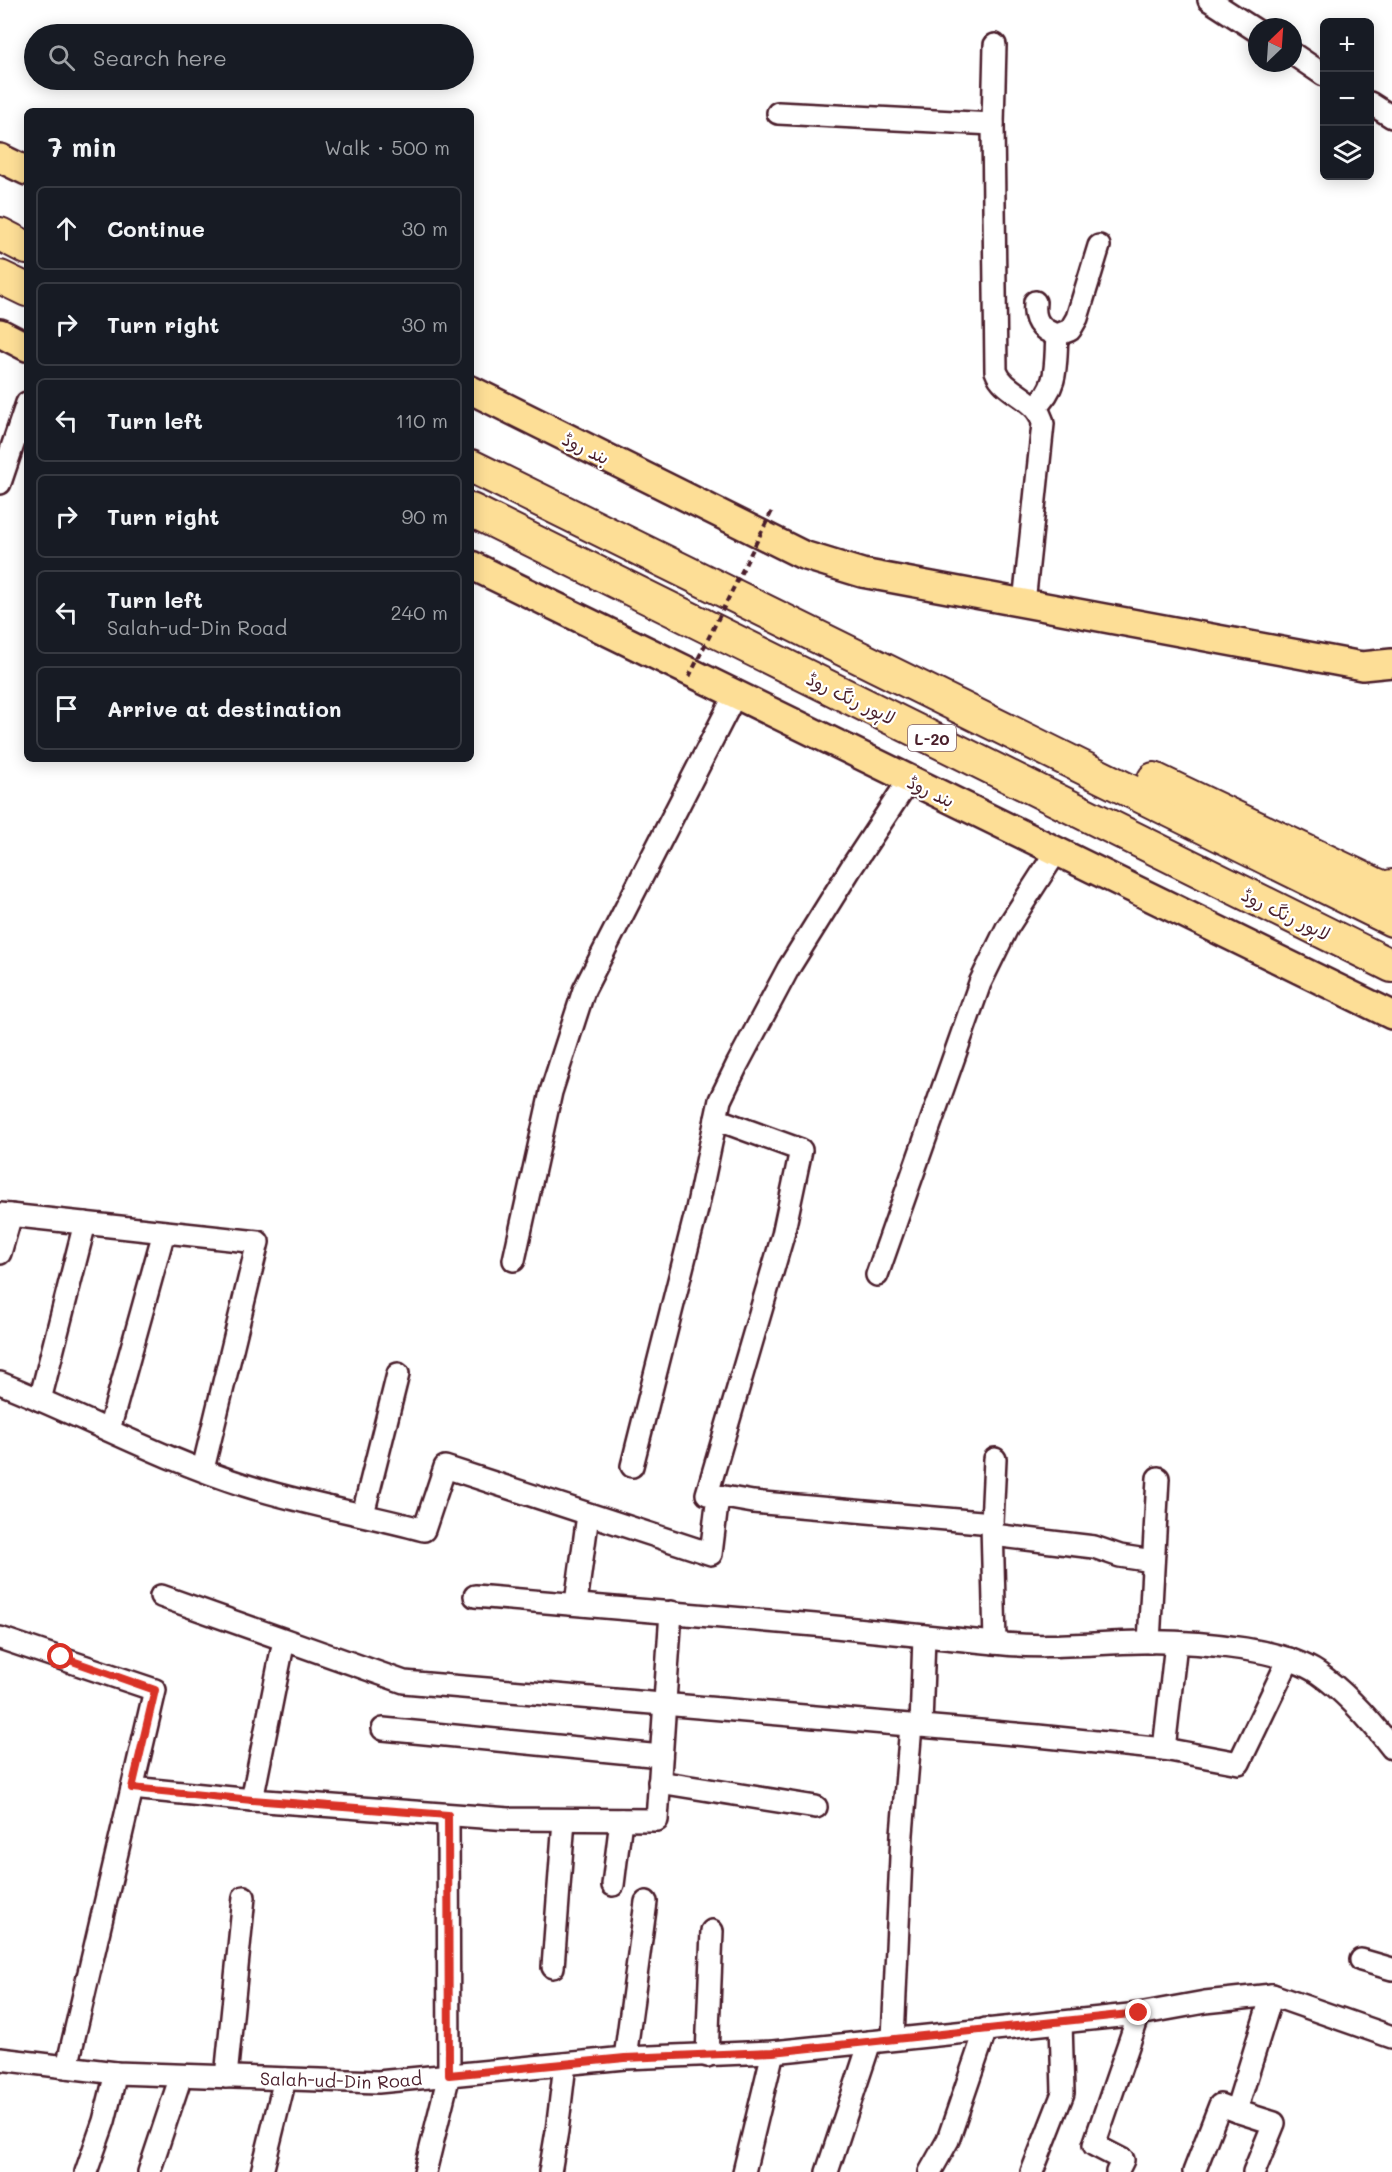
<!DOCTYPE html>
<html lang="en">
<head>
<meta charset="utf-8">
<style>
	:root { --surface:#171b24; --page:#20242c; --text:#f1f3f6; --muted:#9ea1a6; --line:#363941 }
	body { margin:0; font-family:Mali,"Playpen Sans Arabic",sans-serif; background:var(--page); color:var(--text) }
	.controls { position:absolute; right:18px; top:18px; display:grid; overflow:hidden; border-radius:9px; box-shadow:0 3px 15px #0003 }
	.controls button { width:54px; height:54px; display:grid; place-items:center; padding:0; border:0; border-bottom:2px solid var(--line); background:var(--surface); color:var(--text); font:30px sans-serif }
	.compass { position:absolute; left:1248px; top:18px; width:54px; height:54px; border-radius:50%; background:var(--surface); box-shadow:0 3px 15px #0003; rotate:25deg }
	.stop { position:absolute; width:18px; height:18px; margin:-14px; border:4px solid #d93025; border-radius:50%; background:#fff }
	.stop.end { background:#d93025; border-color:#fff; box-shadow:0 2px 6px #0008 }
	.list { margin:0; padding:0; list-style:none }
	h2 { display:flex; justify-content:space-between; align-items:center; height:78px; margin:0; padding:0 24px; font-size:26px }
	h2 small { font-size:20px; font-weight:400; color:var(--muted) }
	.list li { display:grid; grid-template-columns:39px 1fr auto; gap:18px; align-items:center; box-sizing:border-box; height:84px; margin:0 12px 12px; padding:0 12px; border:2px solid var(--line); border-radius:9px }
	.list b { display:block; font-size:22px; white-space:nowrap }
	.list p { margin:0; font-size:20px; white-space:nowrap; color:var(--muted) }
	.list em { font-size:20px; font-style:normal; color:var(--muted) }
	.icon { flex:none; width:33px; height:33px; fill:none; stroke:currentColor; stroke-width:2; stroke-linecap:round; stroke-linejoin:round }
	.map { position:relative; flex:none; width:1392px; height:2172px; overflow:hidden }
	.search { position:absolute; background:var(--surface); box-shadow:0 3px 15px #0003; left:24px; top:24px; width:450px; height:66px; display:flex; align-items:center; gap:15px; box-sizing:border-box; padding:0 21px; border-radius:33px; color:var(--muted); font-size:22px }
	.panel { position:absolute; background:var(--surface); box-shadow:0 3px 15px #0003; left:24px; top:108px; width:450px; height:654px; border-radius:9px }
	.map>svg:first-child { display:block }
</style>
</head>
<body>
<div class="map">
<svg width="1392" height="2172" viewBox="0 0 1392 2172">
	<rect width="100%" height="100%" fill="#fff"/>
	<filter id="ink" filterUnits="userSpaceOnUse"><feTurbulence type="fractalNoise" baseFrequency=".0167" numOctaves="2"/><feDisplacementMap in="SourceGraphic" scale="12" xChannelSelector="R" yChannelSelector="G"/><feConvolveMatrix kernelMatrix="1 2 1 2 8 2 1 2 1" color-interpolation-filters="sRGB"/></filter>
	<g filter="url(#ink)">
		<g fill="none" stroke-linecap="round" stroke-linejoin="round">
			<!-- minor casing -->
			<g stroke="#4a1f2b" stroke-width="26">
				<g id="minor">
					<polyline points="1209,0 1257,31"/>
					<path d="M995,45L993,124L996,371C1004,394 1039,398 1043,424L1024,603"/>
					<polyline points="1293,54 1324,75"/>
					<polyline points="1370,103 1392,117"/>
					<polyline points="778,113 993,124"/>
					<path d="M1035,302C1033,320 1040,330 1057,335"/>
					<path d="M1035,407C1059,387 1055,364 1057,335L1070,330L1077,318L1099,246"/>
					<polyline points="0,483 27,403"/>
					<polyline points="716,1119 801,1150 783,1235 707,1494 753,1502 992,1523 995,1459"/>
					<polyline points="0,1214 258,1242 203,1469"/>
					<polyline points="0,1253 11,1215"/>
					<polyline points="514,1260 551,1092 584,990 735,695"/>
					<polyline points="877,1275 980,983 1007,928 1056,852"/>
					<path d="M0,1383C81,1415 161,1459 244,1485C303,1504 364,1514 424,1530L445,1467L711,1554L718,1496"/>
					<polyline points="40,1400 85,1223"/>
					<polyline points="109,1430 164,1232"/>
					<polyline points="632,1466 697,1209 720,1100 738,1063 788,969 851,868 909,780"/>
					<polyline points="363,1514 398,1374"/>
					<path d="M992,1523L995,1643C1044,1649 1092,1643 1141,1642C1176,1641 1211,1644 1245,1649C1270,1653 1297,1659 1318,1673C1347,1693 1371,1721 1392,1748"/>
					<polyline points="993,1535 1094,1547 1120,1556 1153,1561"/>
					<polyline points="161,1596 404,1682 1038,1736 1164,1749 1239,1763 1289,1659"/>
					<polyline points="475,1596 815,1625 995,1643"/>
					<polyline points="576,1603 588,1515"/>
					<polyline points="0,1638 155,1690 67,2067"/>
					<polyline points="284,1640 252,1800 509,1819 657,1820 671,1612"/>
					<polyline points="1149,1642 1158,1478"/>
					<polyline points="921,1726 924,1636"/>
					<polyline points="383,1729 661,1756"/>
					<polyline points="1164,1749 1176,1643"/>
					<polyline points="659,1782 816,1807"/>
					<polyline points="132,1788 252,1800"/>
					<polyline points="613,1885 621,1820"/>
					<polyline points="1361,1960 1392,1969"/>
					<polyline points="553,1967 564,1820"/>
					<polyline points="893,2039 902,1834 911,1726"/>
					<polyline points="707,2056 712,1931"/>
					<polyline points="625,2058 646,1902"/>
					<path id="s1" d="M0,2059L116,2073L378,2082L625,2058L773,2052L1139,2014L1205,2002L1272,1995L1392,2037"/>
					<polyline points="226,2077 244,1897"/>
					<polyline points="1236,2111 1274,2123 1254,2172"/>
					<polyline points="86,2172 104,2121 116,2073"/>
					<polyline points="149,2172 181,2076"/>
					<polyline points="262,2172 285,2079"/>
					<polyline points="425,2172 449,2075 448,1815"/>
					<polyline points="550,2172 557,2131 565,2064"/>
					<polyline points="744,2172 773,2052"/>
					<polyline points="827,2172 870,2042"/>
					<polyline points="930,2172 948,2140 986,2029"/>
					<polyline points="1032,2172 1063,2093 1061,2022"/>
					<polyline points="1117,2172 1123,2160 1094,2145 1139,2014"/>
					<polyline points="1194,2172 1220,2105 1236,2111 1272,1995"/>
				</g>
			</g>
			<!-- major casing -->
			<g stroke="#4a1f2b" stroke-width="32">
				<g id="major">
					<polyline points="0,158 27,171"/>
					<polyline points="0,333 27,347"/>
					<polyline points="471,390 803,555 862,573 1362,666 1392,663"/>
					<polyline points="471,565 1392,1015"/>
				</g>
			</g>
			<!-- highway casing -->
			<g stroke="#4a1f2b" stroke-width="36">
				<g id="highway">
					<polyline points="0,234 27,248"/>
					<polyline points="0,277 27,290"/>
					<polyline points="471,466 1392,920"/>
					<polyline points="471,510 1392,966"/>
					<polyline points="1154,779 1373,883 1385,888 1392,886"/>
				</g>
			</g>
			<!-- minor -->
			<use href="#minor" stroke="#fff" stroke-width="21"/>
			<!-- major -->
			<use href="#major" stroke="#fdde96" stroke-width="27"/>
			<!-- highway -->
			<use href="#highway" stroke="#fdde96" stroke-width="32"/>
			<!-- path-bridge -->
			<polyline stroke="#4a1f2b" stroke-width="4" stroke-dasharray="6 4.5" stroke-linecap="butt" points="689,677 772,511"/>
		</g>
	</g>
	<g fill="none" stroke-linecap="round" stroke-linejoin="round" filter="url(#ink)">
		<!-- route -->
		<polyline stroke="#d93025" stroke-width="8" points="61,1657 155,1690 132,1788 252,1800 448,1815 449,2075 625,2058 773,2052 1139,2013"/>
	</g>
	<g text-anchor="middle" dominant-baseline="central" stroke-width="4.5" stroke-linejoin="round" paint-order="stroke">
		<!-- shield labels -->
		<rect fill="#fff" stroke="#80626b" stroke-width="1.5" x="908" y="725" width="48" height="26" rx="4.5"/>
		<g font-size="16" font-weight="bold" fill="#4a1f2b">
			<text x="932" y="738">L-20</text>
		</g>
		<!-- street labels -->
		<g font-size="18" fill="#4a1f2b" stroke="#fff">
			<text transform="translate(586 448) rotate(26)">بند روڈ</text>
			<text transform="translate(851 698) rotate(26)">لاہور رنگ روڈ</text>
			<text transform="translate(931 791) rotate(26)">بند روڈ</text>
			<text transform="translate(1286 914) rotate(26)">لاہور رنگ روڈ</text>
			<text stroke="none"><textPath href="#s1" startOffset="342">Salah-ud-Din Road</textPath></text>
		</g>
	</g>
</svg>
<div class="controls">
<button>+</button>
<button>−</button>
<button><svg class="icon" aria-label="layers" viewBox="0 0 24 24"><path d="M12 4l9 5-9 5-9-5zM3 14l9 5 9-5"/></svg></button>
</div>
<svg class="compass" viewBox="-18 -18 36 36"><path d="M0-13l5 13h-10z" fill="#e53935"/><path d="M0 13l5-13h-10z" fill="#9ea1a6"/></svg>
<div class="stop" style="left:61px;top:1657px"></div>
<div class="stop end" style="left:1139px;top:2013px"></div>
<div class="search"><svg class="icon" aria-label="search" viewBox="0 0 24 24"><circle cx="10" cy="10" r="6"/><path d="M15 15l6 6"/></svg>Search here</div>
<section class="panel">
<h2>7 min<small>Walk · 500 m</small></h2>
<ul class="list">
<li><svg class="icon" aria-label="ahead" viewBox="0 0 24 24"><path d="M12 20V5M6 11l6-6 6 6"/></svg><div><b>Continue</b></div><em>30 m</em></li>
<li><svg class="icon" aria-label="right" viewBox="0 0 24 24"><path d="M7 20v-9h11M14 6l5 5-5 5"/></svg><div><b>Turn right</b></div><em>30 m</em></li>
<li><svg class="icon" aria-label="left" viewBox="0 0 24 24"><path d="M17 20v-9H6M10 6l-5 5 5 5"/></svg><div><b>Turn left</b></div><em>110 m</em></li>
<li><svg class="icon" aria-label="right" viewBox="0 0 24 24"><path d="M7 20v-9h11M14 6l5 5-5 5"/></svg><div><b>Turn right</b></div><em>90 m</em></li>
<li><svg class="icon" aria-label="left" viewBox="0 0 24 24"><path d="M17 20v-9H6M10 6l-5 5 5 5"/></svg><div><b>Turn left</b><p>Salah-ud-Din Road</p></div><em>240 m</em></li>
<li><svg class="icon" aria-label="arrive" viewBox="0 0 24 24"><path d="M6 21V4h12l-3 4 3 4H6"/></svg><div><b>Arrive at destination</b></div></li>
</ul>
</section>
</div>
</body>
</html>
